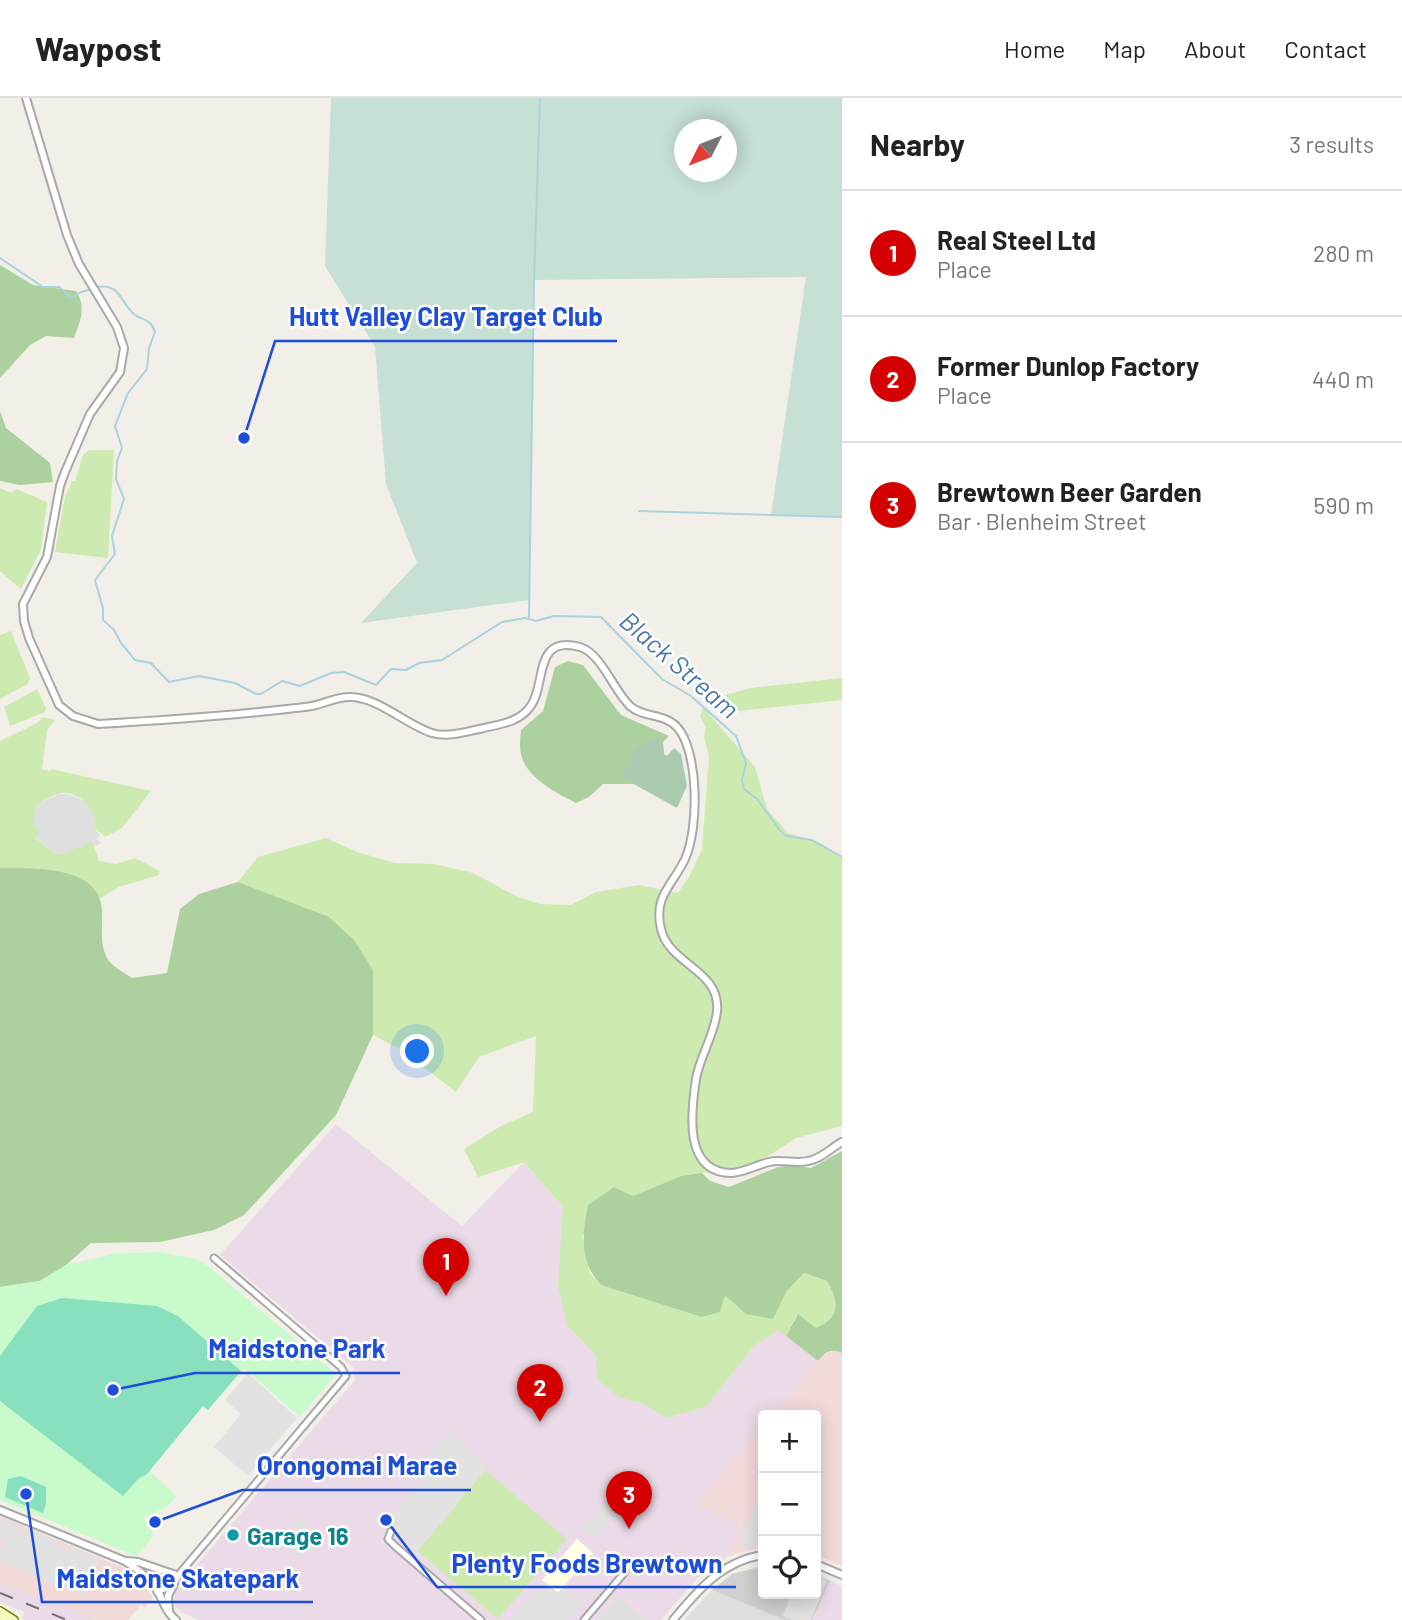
<!DOCTYPE html>
<html lang="en">
<head>
<meta charset="utf-8">
<style>
	:root { --surface:#fff; --page:#f2f2f2; --text:#222; --muted:#767676; --line:#e0e0e0; --accent:#d40000 }
	body { margin:0; font-family:Barlow,sans-serif; background:var(--page); color:var(--text) }
	.controls { position:absolute; right:21px; bottom:21px; display:grid; overflow:hidden; border-radius:7px; box-shadow:0 4px 18px #0003 }
	.controls button { width:63px; height:63px; display:grid; place-items:center; padding:0; border:0; border-bottom:2px solid var(--line); background:var(--surface); color:var(--text); font:35px sans-serif }
	.compass { position:absolute; left:674px; top:21px; width:63px; height:63px; border-radius:50%; background:var(--surface); box-shadow:0 4px 18px #0003; rotate:228deg }
	.you { position:absolute; left:418px; top:954px; width:24px; height:24px; margin:-18px; border:5px solid #fff; border-radius:50%; background:#1a73e8; box-shadow:0 0 0 10px #1a73e833 }
	.badge { display:grid; place-items:center; width:46px; height:46px; border-radius:50%; background:var(--accent); color:#fff; font-size:23px; font-weight:700 }
	.pin { position:absolute; translate:-50% -58px; filter:drop-shadow(0 2px 4px #0008) }
	.pin::after { content:''; position:absolute; top:37px; width:24px; height:21px; background:inherit; clip-path:polygon(0 0,100% 0,50% 100%) }
	.list { margin:0; padding:0; list-style:none }
	h2 { display:flex; justify-content:space-between; align-items:center; height:91px; margin:0; padding:0 28px; font-size:30px }
	h2 small { font-size:23px; font-weight:400; color:var(--muted) }
	.list li { display:grid; grid-template-columns:46px 1fr auto; gap:21px; align-items:center; box-sizing:border-box; height:126px; padding:0 28px; border-top:2px solid var(--line) }
	.list b { display:block; font-size:26px; white-space:nowrap }
	.list p { margin:0; font-size:23px; white-space:nowrap; color:var(--muted) }
	.list em { font-size:23px; font-style:normal; color:var(--muted) }
	.icon { flex:none; width:38px; height:38px; fill:none; stroke:currentColor; stroke-width:2; stroke-linecap:round; stroke-linejoin:round }
	.map { position:relative; flex:none; width:842px; height:1522px; overflow:hidden }
	header { display:flex; align-items:center; gap:42px; box-sizing:border-box; height:98px; padding:0 35px; background:var(--surface); border-bottom:2px solid var(--line) }
	header strong { font-size:33px }
	nav { display:flex; gap:38px; margin-inline-start:auto; font-size:24px }
	main { display:flex }
	aside { flex:1; background:var(--surface) }
	.map>svg:first-child { display:block }
</style>
</head>
<body>
<header>
<strong>Waypost</strong>
<nav><a>Home</a><a>Map</a><a>About</a><a>Contact</a></nav>
</header>
<main>
<div class="map">
<svg width="842" height="1522" viewBox="0 0 842 1522">
	<rect width="100%" height="100%" fill="#f2efe9"/>
	<!-- residential -->
	<g fill="#e0dfdf">
		<polygon points="59,696 68,696 86,703 96,718 94,729 100,737 97,741 101,745 96,748 88,744 82,752 61,757 49,751 35,738 39,733 32,729 36,707"/>
		<polygon points="712,1492 785,1522 684,1522"/>
		<polygon points="618,1498 647,1522 597,1522"/>
	</g>
	<!-- commercial -->
	<g fill="#f2dad9">
		<polygon points="835,1252 842,1255 842,1468 816,1457 816,1317 772,1317 823,1257"/>
		<polygon points="763,1327 763,1448 727,1459 741,1427 695,1407"/>
		<polygon points="0,1418 125,1470 141,1482 153,1500 145,1510 141,1507 128,1522 96,1522 0,1486"/>
	</g>
	<!-- industrial -->
	<g fill="#ebdbe8">
		<polygon points="336,1026 462,1128 524,1064 563,1109 567,1227 596,1258 620,1300 644,1306 666,1320 706,1309 754,1248 778,1231 818,1263 772,1317 763,1317 763,1327 696,1407 741,1427 727,1459 703,1474 661,1522 647,1522 618,1498 597,1522 199,1522 183,1515 175,1508 174,1497 183,1483 355,1282 353,1269 220,1157"/>
		<polygon points="830,1483 842,1488 842,1522 812,1522"/>
		<polygon points="0,1486 62,1508 96,1522 23,1522 24,1514 0,1504"/>
	</g>
	<!-- education -->
	<polygon fill="#ffffe5" points="577,1441 593,1455 558,1495 542,1482"/>
	<!-- religious -->
	<polygon fill="#d0d0d0" points="763,1468 763,1496 816,1496 816,1477 830,1483 812,1522 785,1522 712,1492 732,1476"/>
	<!-- grass -->
	<g fill="#cdebb0">
		<polygon points="89,352 114,352 108,460 55,454 65,399 72,383 75,383 83,357"/>
		<polygon points="0,390 11,395 17,391 47,404 41,452 21,491 0,473"/>
		<polygon points="11,533 30,580 28,586 0,601 0,537"/>
		<polygon points="842,580 842,602 729,614 726,597 750,590"/>
		<polygon points="37,591 46,610 45,614 10,628 4,609"/>
		<path d="M703,609L755,669L767,711L788,735L821,745L842,760V1028L796,1040L734,1080L727,1079L720,1073L681,1078L633,1098L582,1138L590,1176L602,1188L725,1197L786,1194L804,1175L827,1183C839,1204 841,1219 816,1230L797,1216L786,1238L778,1232L754,1248L706,1309L666,1320L644,1306L620,1300L597,1281L596,1258L567,1227L558,1188L563,1109L524,1064L478,1079L464,1051L501,1028L533,1014L536,938L479,959L456,994L400,951L373,937V872L238,784L258,759L326,740L357,754L395,765L434,766L473,775L518,799L540,806L571,807L596,794L639,787L678,795L690,777L702,751L709,659L704,639L706,630L700,618Z"/>
		<path d="M43,619L55,622L47,632L42,671L50,673L51,671L151,693L122,730L105,739L94,729C99,712 80,694 63,695C54,696 44,703 36,707L33,728L39,731V734L35,739C50,752 60,765 78,748L82,751L88,744L93,745L99,763L116,766L135,760L160,773L159,777L119,789L96,803L0,774V643L37,625Z"/>
		<polygon points="485,1372 567,1441 498,1521 417,1453"/>
	</g>
	<!-- forest -->
	<g fill="#add19e">
		<path d="M0,167L33,187L76,193C87,209 80,224 74,240L46,238L30,247L0,280Z"/>
		<polygon points="0,313 6,330 50,365 53,384 20,387 0,383"/>
		<path d="M568,563L583,567L621,617L669,638L656,651L634,686H603L589,699L576,705C558,696 529,681 522,660C519,651 520,641 521,632L543,613L555,569Z"/>
		<path d="M0,770C32,770 99,767 102,811C103,827 99,844 107,860C111,868 125,875 132,880L167,875L180,811L199,796L238,784L329,819L354,842L373,872V937L336,1017L244,1117L214,1132L160,1144L91,1145L66,1167L40,1183L0,1189Z"/>
		<path d="M842,1053V1255C831,1250 825,1254 818,1263L786,1238L798,1216L816,1230C841,1219 839,1204 827,1183L804,1175L786,1194L773,1221L746,1216L725,1197L720,1214L702,1219L601,1187C579,1164 582,1136 588,1107L614,1089L633,1098L681,1078L702,1075L710,1083L729,1089L778,1069L793,1067L811,1070Z"/>
	</g>
	<!-- wetland -->
	<path fill="#c6e0d4" fill-rule="evenodd" d="M331,0H842V419L771,417L806,179L534,182L529,502L361,525L417,465L386,386L375,249L325,168ZM684,32H726V74H684Z"/>
	<!-- cemetery -->
	<polygon fill="#aacbaf" points="654,640 663,643 664,656 667,658 674,650 681,656 687,688 677,710 621,679 636,649"/>
	<!-- park -->
	<polygon fill="#c8facc" points="158,1154 196,1161 208,1168 336,1276 300,1319 244,1270 208,1312 203,1308 149,1373 173,1394 172,1396 176,1399 167,1409 144,1420 154,1437 136,1458 0,1402 0,1189 40,1183 66,1167 114,1156"/>
	<!-- pitch -->
	<g fill="#88e0be">
		<polygon points="62,1200 157,1208 178,1218 241,1273 208,1312 203,1308 147,1376 138,1381 123,1398 0,1303 0,1258 37,1208"/>
		<polygon points="21,1378 46,1389 46,1406 43,1415 5,1399 8,1381"/>
	</g>
	<!-- parking -->
	<g fill="#e2e2e2">
		<polygon points="248,1275 297,1320 248,1378 214,1349 241,1316 225,1302"/>
		<polygon points="448,1334 489,1368 416,1455 384,1427 436,1365 428,1358"/>
		<polygon points="618,1390 628,1401 595,1440 583,1430"/>
		<polygon points="756,1406 763,1410 763,1446 737,1451"/>
		<polygon points="0,1420 19,1428 18,1432 28,1436 30,1432 59,1444 57,1448 70,1454 72,1450 99,1460 86,1499 0,1464 0,1451 4,1442 0,1440"/>
		<polygon points="296,1422 319,1434 311,1455 307,1454 304,1459 277,1448 278,1444 262,1439 264,1434 274,1438 277,1430 290,1437"/>
		<polygon points="816,1478 827,1483 811,1522 792,1522 783,1518 791,1497 788,1496 816,1496"/>
		<polygon points="545,1484 558,1495 563,1490 582,1506 568,1522 511,1522"/>
	</g>
	<g fill="none" stroke-linecap="round" stroke-linejoin="round">
		<!-- stream -->
		<g stroke="#aad3df" stroke-width="2">
			<polyline points="0,160 43,189 59,189 71,200 81,194 92,191"/>
			<path d="M97,189C121,185 120,205 135,217C144,223 151,221 155,234L149,250L147,271L128,295L115,328L122,350L117,363L116,381L124,401L112,438L115,456L95,482L103,510V522L114,532L121,545L135,562L151,565L169,584L199,578L235,585L256,596H261L282,583L300,588L331,575L344,574L376,587L391,571L406,572L419,565L442,562L502,524L525,520L536,523L554,518L601,519L662,581L691,598L736,638L746,665L742,682L744,691L757,701L782,735L787,738L812,742L842,759"/>
			<polyline points="639,413 842,419"/>
			<polyline points="529,519 534,182 540,0"/>
		</g>
		<!-- minor casing -->
		<g stroke="#a9a9a9" stroke-width="9">
			<g id="minor">
				<polyline points="391,1433 388,1441 395,1448 481,1522"/>
				<polyline points="155,1489 175,1476"/>
				<polyline points="157,1494 173,1488 180,1475 346,1278 341,1269 214,1160"/>
				<polyline points="584,1522 625,1474"/>
			</g>
		</g>
		<!-- tertiary casing -->
		<g stroke="#a9a9a9" stroke-width="10">
			<g id="tertiary">
				<path d="M26,0L67,137L79,166L117,229L124,250L120,274L90,316L65,374L60,388L47,459L23,506L24,523L29,540L59,607L73,618L98,626C167,622 237,617 305,609C320,608 334,599 349,599C377,598 406,627 432,635C449,640 468,633 484,630C501,626 519,624 530,609C547,588 532,536 580,549C601,555 614,593 630,608C643,620 664,615 677,629C699,653 699,731 685,761C673,787 653,798 661,831C669,867 721,872 717,913C715,936 700,958 696,981C691,1014 683,1075 732,1075C745,1074 757,1067 769,1064C782,1061 795,1066 808,1063C821,1061 831,1050 842,1044"/>
				<path d="M0,1412L125,1463C134,1469 144,1476 152,1484C162,1496 163,1512 176,1522"/>
				<polyline points="127,1463 138,1464 173,1476"/>
				<polyline points="816,1466 842,1477"/>
				<polyline points="169,1512 168,1498 173,1488"/>
				<path d="M673,1522C698,1492 722,1463 763,1457"/>
			</g>
		</g>
		<!-- secondary casing -->
		<g stroke="#707d05" stroke-width="10">
			<g id="secondary">
				<polyline points="0,1513 14,1522"/>
				<polyline points="0,1520 4,1522"/>
			</g>
		</g>
		<!-- minor -->
		<use href="#minor" stroke="#fff" stroke-width="5"/>
		<!-- tertiary -->
		<use href="#tertiary" stroke="#fff" stroke-width="6"/>
		<!-- secondary -->
		<use href="#secondary" stroke="#f7fabf" stroke-width="7"/>
		<!-- rail -->
		<polyline stroke="#707070" stroke-width="2" stroke-dasharray="14 14" stroke-linecap="butt" points="0,1495 67,1522"/>
	</g>
	<!-- markers -->
	<circle fill="#0f9aa8" stroke="#fff" stroke-width="2.5" cx="233" cy="1437" r="7"/>
	<g text-anchor="middle" dominant-baseline="central" stroke-width="5" stroke-linejoin="round" paint-order="stroke">
		<!-- culture labels -->
		<g font-size="24" font-weight="bold" fill="#0d838f" stroke="#fff" text-anchor="start">
			<text x="247" y="1437">Garage 16</text>
		</g>
		<!-- water labels -->
		<g font-size="26" font-style="italic" fill="#4a7aab" stroke="#fff">
			<text transform="translate(680 566) rotate(41)">Black Stream</text>
		</g>
	</g>
	<!-- callouts -->
	<path fill="none" stroke="#1d4ed8" stroke-width="2.5" d="M244 340L275 243H617M113 1292L195 1275H400M155 1424L242 1392H471M386 1422L437 1489H736M26 1396L42 1504H313"/>
	<g fill="#1d4ed8" stroke="#fff" stroke-width="2.5">
		<circle cx="244" cy="340" r="7"/>
		<circle cx="113" cy="1292" r="7"/>
		<circle cx="155" cy="1424" r="7"/>
		<circle cx="386" cy="1422" r="7"/>
		<circle cx="26" cy="1396" r="7"/>
	</g>
	<g font-size="26" text-anchor="middle" font-weight="bold" fill="#1d4ed8" stroke="#fff" stroke-width="5" stroke-linejoin="round" paint-order="stroke">
		<text x="446" y="228">Hutt Valley Clay Target Club</text>
		<text x="297" y="1260">Maidstone Park</text>
		<text x="357" y="1377">Orongomai Marae</text>
		<text x="587" y="1475">Plenty Foods Brewtown</text>
		<text x="178" y="1490">Maidstone Skatepark</text>
	</g>
</svg>
<div class="controls">
<button>+</button>
<button>−</button>
<button><svg class="icon" aria-label="locate" viewBox="0 0 24 24"><circle cx="12" cy="12" r="6"/><path d="M12 2v4M12 18v4M2 12h4M18 12h4"/></svg></button>
</div>
<svg class="compass" viewBox="-18 -18 36 36"><path d="M0-13l5 13h-10z" fill="#e53935"/><path d="M0 13l5-13h-10z" fill="#767676"/></svg>
<div class="you"></div>
<div class="pin badge" style="left:446px;top:1198px">1</div>
<div class="pin badge" style="left:540px;top:1324px">2</div>
<div class="pin badge" style="left:629px;top:1431px">3</div>
</div>
<aside>
<h2>Nearby<small>3 results</small></h2>
<ul class="list">
<li><span class="badge">1</span><div><b>Real Steel Ltd</b><p>Place</p></div><em>280 m</em></li>
<li><span class="badge">2</span><div><b>Former Dunlop Factory</b><p>Place</p></div><em>440 m</em></li>
<li><span class="badge">3</span><div><b>Brewtown Beer Garden</b><p>Bar · Blenheim Street</p></div><em>590 m</em></li>
</ul>
</aside>
</main>
</body>
</html>
